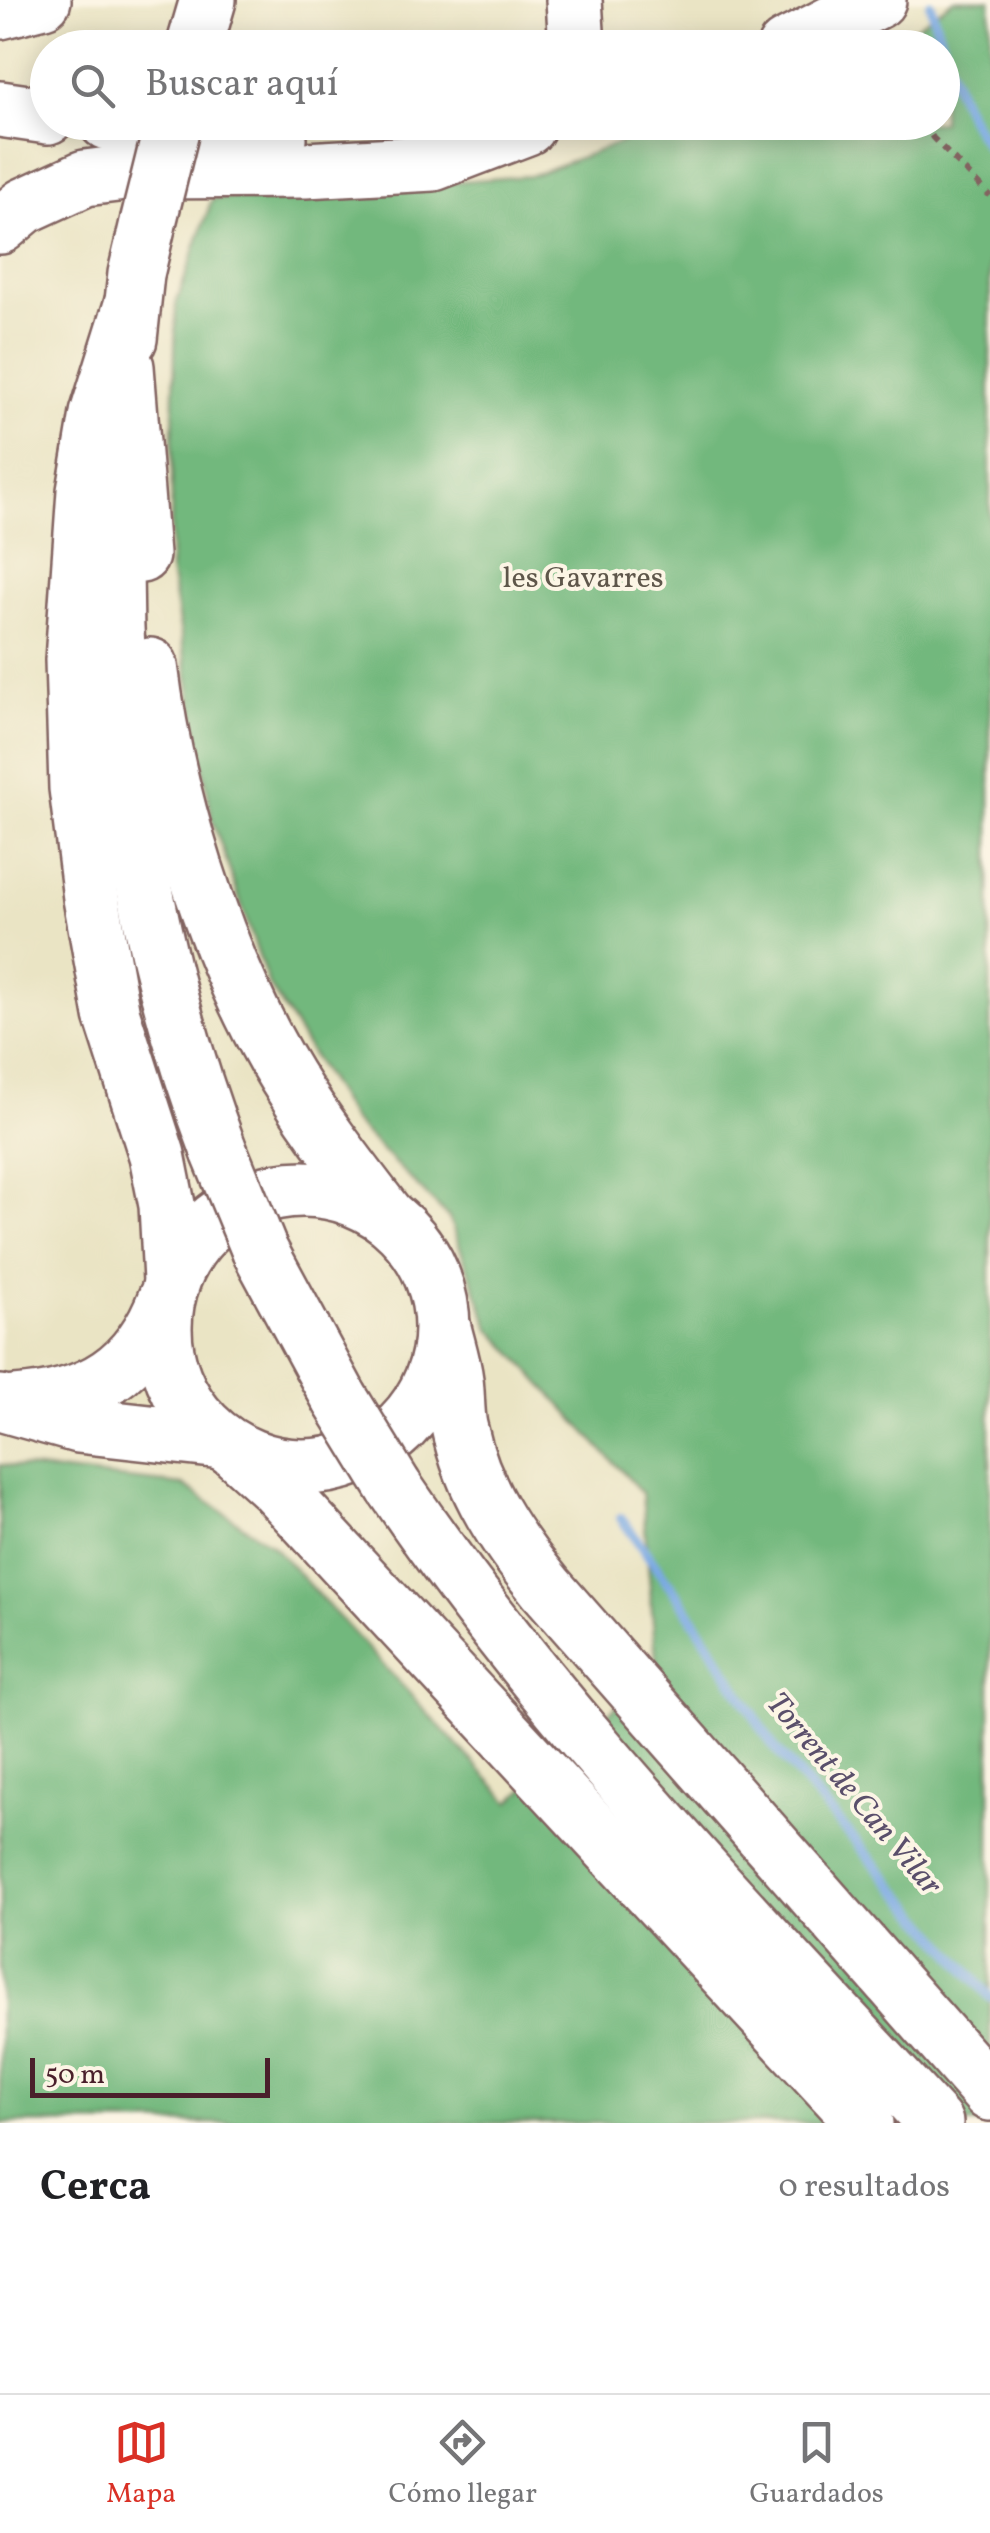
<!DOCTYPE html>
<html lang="es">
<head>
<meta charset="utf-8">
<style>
	:root { --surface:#fff; --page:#f6f6f6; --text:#202124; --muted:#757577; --line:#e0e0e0; --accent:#d93025 }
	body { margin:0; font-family:Vollkorn,serif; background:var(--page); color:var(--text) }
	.scale { position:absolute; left:30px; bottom:25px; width:240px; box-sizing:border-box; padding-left:10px; border:5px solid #4a1f2b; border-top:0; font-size:28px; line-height:35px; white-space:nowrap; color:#4a1f2b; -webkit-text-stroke:8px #fcf5e5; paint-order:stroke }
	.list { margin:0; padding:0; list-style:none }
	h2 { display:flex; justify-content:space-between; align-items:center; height:130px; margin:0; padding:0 40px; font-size:42px }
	h2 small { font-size:32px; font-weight:400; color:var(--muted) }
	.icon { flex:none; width:55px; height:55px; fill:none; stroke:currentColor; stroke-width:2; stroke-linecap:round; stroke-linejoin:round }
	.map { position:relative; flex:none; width:990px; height:2123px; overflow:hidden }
	.search { position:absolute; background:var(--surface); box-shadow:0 5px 25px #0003; left:30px; right:30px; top:30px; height:110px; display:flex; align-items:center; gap:25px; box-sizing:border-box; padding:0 35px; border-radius:55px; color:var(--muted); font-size:38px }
	.sheet { height:270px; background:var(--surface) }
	nav { display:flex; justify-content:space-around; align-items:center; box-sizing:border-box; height:140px; border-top:2px solid var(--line); background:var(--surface); font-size:28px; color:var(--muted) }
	nav a { display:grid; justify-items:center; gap:5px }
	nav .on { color:var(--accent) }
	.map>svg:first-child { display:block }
</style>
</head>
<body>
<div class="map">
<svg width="990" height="2123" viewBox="0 0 990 2123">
	<rect width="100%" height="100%" fill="#fcf5e5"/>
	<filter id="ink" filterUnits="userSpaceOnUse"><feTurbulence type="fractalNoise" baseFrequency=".01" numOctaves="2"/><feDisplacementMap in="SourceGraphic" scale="20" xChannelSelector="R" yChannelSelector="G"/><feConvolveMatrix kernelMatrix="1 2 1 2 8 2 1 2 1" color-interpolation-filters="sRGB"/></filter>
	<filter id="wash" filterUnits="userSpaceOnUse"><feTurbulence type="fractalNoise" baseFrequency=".0048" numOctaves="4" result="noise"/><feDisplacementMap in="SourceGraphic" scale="40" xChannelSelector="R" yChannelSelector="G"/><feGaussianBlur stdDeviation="2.25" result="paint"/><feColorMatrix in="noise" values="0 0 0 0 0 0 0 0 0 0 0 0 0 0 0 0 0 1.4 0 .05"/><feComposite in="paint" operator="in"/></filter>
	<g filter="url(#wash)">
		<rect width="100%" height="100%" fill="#eae4c4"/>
		<!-- forest -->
		<polygon fill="#72b87d" stroke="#5e6c54" stroke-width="2.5" points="953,0 990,0 990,2123 0,2123 0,1465 183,1485 273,1546 510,1802 657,1670 642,1493 490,1328 449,1218 352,1120 268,983 212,819 170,570 176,304 212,199 530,176 673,123 942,122 942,48 874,47 902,37"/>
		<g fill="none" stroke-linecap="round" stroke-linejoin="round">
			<!-- stream -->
			<g stroke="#78a8e3" stroke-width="10">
				<path d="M930,4C945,56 958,107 990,150"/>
				<polyline points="621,1518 685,1606 774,1747 990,1997"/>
			</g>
		</g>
	</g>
	<g filter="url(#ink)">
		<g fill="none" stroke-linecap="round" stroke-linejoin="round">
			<!-- highway casing -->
			<g stroke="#826461" stroke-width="60">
				<g id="highway">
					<polyline points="0,11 43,0"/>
					<polyline points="194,48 208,0"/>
					<polyline points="572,48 576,31 574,0"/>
					<polyline points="785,48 878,0"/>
					<polyline points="0,109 48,116"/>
					<polyline points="107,122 279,138"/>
					<polyline points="0,226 24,206 85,178 141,171 305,170 433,163 527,127"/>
					<polyline points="132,305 98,414 85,491 73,660 77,788 91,898 112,1015 157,1155 167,1205 171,1281"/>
					<polyline points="129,339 136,274 148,223"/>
					<polyline points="126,367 141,555"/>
					<path d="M116,514C109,732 142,947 219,1151"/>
					<path d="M150,666C166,794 212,946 276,1059C308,1115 347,1165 386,1216"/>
					<circle cx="303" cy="1328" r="139"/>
					<polyline points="260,1251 340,1399"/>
					<path d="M443,1328C447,1345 453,1363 455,1380C457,1395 456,1411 459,1426C472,1489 506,1539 546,1588L990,2093"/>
					<polyline points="0,1403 78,1425 222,1441"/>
					<path d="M15,1404C91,1399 139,1370 166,1298"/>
					<polyline points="235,1450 276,1487 865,2123"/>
					<path d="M394,1487C550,1718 747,1917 935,2123"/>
				</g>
			</g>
			<!-- path -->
			<polyline stroke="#826461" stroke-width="6" stroke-dasharray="8 8" stroke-linecap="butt" points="923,122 933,138 990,196"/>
			<!-- highway -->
			<use href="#highway" stroke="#fff" stroke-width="55"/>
			<!-- highway-bridge casing -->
			<g stroke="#826461" stroke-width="60" stroke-linecap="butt">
				<g id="highway-bridge">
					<polyline points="148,223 173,122"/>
					<polyline points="219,1151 260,1251"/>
					<polyline points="340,1399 394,1487"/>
				</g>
			</g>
			<!-- highway-bridge -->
			<use href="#highway-bridge" stroke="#fff" stroke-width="55"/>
		</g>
	</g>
	<g text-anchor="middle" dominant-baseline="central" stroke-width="8" stroke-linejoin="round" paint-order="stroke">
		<!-- park labels -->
		<g font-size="30" fill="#5e564a" stroke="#fcf5e5">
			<text x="583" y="579">les Gavarres</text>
		</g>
		<!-- water labels -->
		<g font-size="32" font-style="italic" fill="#5a4f6b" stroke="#fcf5e5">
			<text transform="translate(853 1795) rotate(50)">Torrent de Can Vilar</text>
		</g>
	</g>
</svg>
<div class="scale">50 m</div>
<div class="search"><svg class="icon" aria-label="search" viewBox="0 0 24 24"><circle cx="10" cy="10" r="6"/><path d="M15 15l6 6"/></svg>Buscar aquí</div>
</div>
<section class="sheet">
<h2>Cerca<small>0 resultados</small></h2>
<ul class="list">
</ul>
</section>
<nav>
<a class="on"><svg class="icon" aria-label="map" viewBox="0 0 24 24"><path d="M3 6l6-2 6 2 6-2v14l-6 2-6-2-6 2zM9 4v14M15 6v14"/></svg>Mapa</a>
<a><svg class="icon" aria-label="directions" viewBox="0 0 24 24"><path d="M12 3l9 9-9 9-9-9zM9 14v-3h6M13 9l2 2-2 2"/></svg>Cómo llegar</a>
<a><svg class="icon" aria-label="saved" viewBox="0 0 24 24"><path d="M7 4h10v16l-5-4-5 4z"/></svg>Guardados</a>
</nav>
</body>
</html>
